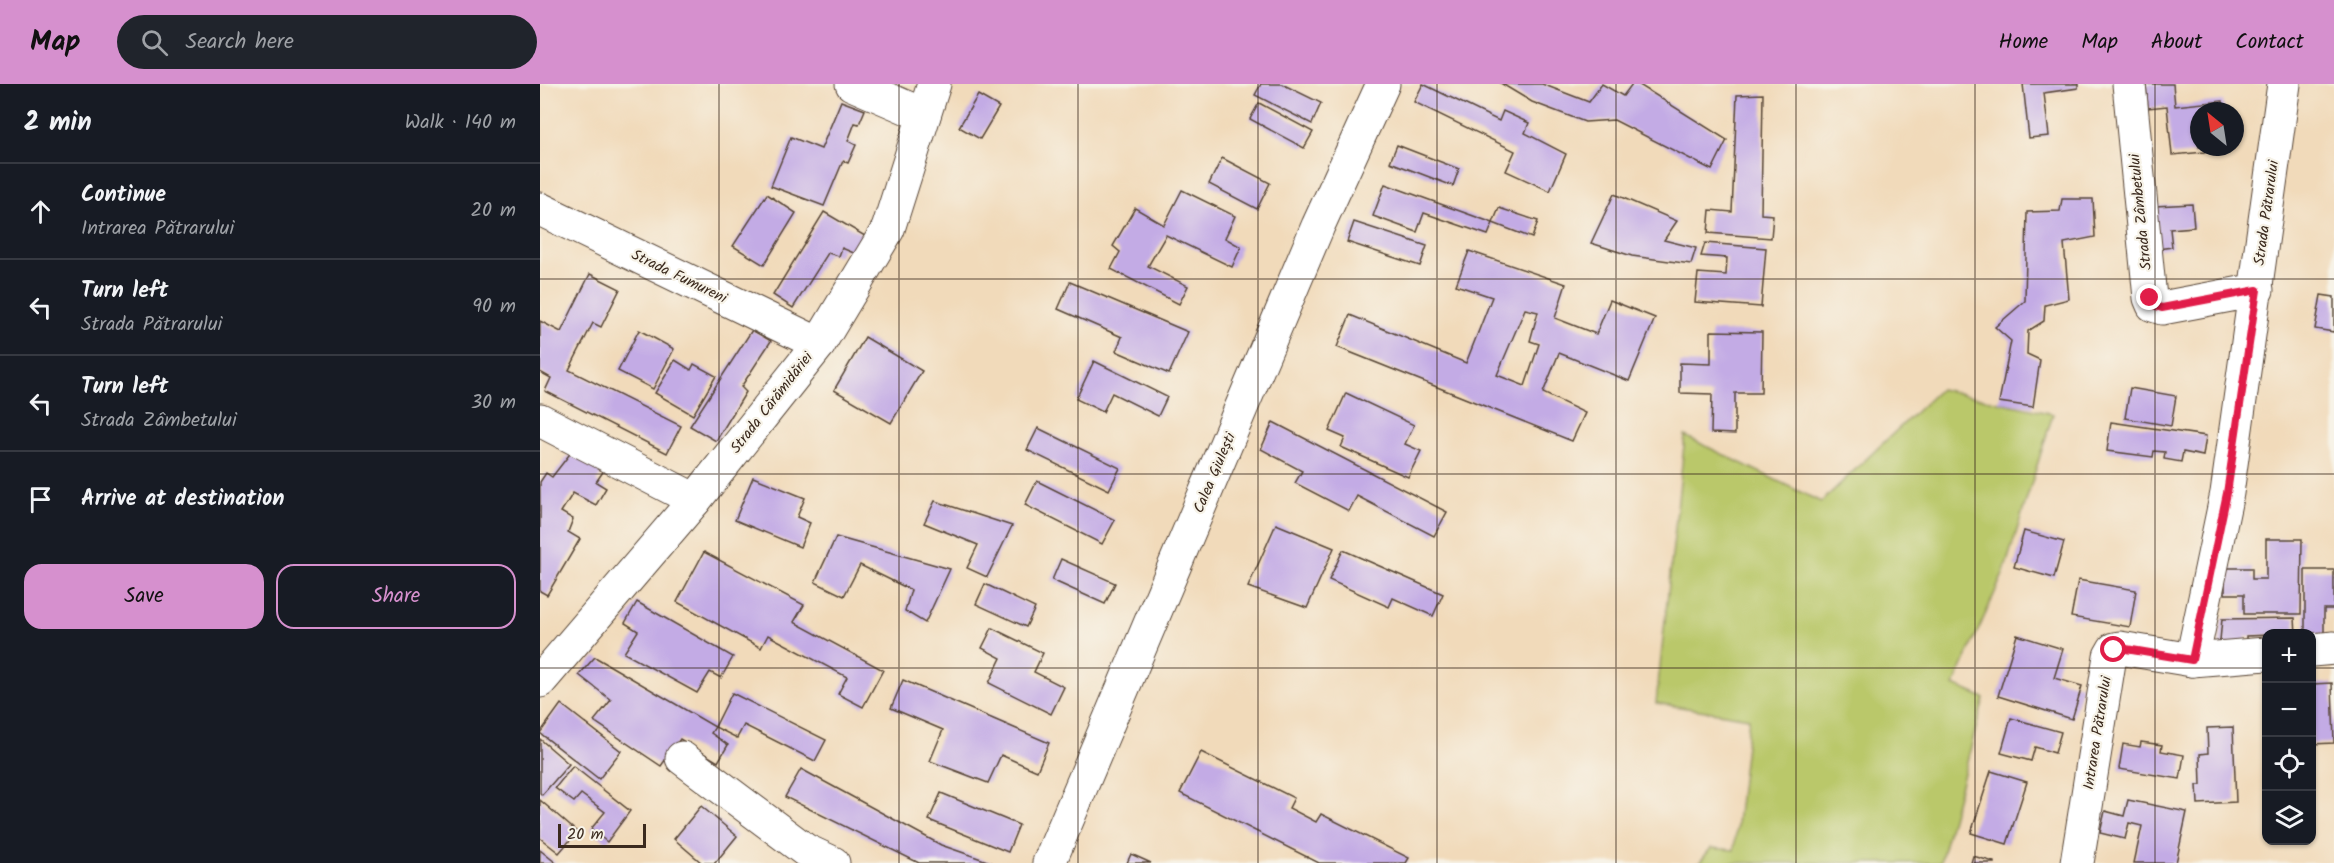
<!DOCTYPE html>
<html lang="en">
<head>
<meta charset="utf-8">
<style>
	:root { --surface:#171b24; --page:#20242c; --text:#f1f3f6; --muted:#9ea1a6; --line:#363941; --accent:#d690ce }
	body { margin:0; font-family:Kalam,sans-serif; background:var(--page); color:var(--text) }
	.controls { position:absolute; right:18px; bottom:18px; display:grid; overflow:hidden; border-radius:12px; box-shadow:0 2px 4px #0004 }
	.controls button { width:54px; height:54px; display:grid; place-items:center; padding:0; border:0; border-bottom:2px solid var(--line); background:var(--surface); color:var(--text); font:30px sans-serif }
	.compass { position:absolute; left:1650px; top:18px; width:54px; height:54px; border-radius:50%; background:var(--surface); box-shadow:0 2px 4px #0004; rotate:330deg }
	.scale { position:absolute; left:18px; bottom:15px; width:88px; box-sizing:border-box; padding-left:6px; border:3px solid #3b2a1e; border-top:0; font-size:16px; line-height:21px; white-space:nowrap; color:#3b2a1e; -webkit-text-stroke:4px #f7f3e8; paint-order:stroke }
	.stop { position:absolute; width:18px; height:18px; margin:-14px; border:4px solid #e11d48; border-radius:50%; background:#fff }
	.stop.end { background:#e11d48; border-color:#fff; box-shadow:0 2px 6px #0008 }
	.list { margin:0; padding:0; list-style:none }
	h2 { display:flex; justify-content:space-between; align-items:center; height:78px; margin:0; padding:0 24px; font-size:26px }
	h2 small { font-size:20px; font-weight:400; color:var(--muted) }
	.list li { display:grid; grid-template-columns:39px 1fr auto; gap:18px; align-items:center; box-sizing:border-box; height:96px; padding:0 24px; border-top:2px solid var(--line) }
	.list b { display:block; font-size:22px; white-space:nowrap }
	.list p { margin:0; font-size:20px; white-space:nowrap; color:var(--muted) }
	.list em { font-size:20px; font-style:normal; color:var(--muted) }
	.actions { display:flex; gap:12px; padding:18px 24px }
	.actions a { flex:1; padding:14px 0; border:2px solid var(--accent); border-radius:18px; text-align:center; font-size:21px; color:var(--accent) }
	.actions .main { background:var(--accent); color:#111 }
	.icon { flex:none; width:33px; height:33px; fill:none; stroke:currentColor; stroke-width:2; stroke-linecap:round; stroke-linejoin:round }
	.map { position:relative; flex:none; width:1794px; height:779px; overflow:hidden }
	header { display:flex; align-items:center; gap:36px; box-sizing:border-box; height:84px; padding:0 30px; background:var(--accent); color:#111 }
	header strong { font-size:28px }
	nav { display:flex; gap:33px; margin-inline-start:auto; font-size:21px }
	.search { width:420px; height:54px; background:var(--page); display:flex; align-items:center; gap:15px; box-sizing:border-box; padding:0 21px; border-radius:33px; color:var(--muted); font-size:22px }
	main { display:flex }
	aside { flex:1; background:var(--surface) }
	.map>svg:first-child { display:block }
</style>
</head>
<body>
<header>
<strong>Map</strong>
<div class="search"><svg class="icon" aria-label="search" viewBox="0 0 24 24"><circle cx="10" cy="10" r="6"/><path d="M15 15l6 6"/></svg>Search here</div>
<nav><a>Home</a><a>Map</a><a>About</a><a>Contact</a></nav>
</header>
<main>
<aside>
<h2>2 min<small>Walk · 140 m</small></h2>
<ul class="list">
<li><svg class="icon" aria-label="ahead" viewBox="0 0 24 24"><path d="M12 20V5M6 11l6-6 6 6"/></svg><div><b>Continue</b><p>Intrarea Pătrarului</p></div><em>20 m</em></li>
<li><svg class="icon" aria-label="left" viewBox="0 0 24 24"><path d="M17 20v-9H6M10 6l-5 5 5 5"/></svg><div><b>Turn left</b><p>Strada Pătrarului</p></div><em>90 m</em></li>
<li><svg class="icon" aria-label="left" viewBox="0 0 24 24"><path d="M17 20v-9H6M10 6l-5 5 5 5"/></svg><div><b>Turn left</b><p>Strada Zâmbetului</p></div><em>30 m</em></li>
<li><svg class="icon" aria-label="arrive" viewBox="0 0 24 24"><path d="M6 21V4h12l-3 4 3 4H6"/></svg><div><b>Arrive at destination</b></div></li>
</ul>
<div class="actions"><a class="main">Save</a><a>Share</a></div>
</aside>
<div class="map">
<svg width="1794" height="779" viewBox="0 0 1794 779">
	<rect width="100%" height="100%" fill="#f7f3e8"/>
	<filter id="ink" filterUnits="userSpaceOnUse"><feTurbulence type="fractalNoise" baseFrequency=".0167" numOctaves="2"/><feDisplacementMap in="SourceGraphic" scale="12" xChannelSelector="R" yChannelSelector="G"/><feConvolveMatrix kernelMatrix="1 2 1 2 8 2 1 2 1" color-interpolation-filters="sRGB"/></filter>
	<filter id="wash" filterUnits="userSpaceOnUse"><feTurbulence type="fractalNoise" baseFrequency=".008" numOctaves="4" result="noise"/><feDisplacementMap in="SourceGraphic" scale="24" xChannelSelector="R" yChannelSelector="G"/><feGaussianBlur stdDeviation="1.35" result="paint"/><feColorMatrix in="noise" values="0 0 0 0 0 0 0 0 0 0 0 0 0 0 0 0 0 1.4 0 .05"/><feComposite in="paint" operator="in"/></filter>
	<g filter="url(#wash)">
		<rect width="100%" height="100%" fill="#f1daba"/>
		<!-- green -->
		<polygon fill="#bac86a" stroke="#7a7944" stroke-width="1.5" points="1400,305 1513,330 1464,488 1414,601 1444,614 1400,779 1159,779 1171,764 1194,766 1209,634 1116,619 1145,352 1281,418"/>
		<g id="blocks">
			<!-- building -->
			<g fill="#c3abe5" fill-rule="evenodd">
				<polygon points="721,0 742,0 781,19 772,40 715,11"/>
				<polygon points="883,0 959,37 963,27 989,39 985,49 1026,70 1010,107 966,87 975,67 874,18"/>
				<polygon points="962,0 1002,0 1049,18 1062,0 1083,12 1092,0 1098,0 1187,56 1172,86 1074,36 1045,38 992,18"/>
				<polygon points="1483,0 1538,0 1538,4 1504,9 1509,52 1489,54"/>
				<polygon points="1606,0 1633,0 1635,22 1683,17 1684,27 1659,27 1659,63 1687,63 1687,66 1632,71 1627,22 1608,24"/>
				<polygon points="1223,10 1221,130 1233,131 1231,154 1168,149 1170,126 1192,128 1197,11"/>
				<polygon points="438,11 459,23 440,55 419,43"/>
				<polygon points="301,17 325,26 319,40 315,39 308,57 316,61 308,79 303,77 284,122 231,102 251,53 281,65"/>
				<polygon points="719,19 773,48 764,64 710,35"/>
				<polygon points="857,61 919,85 913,102 850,78"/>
				<polygon points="682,74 730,99 717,125 669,100"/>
				<polygon points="845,100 953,139 948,151 884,129 877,148 833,132"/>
				<polygon points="642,106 695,132 685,154 701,163 692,183 626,151 608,182 648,202 639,220 571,185 580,168 573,162 595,124 624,141"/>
				<polygon points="227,110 256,129 224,181 193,162"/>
				<polygon points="1074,110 1137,137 1124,156 1156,164 1151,180 1092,172 1051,159"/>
				<polygon points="1522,115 1553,115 1555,153 1524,159 1529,215 1505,221 1504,237 1488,247 1487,270 1500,276 1493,323 1459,318 1471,257 1455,243 1485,217 1487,128 1520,127"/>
				<polygon points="1652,120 1654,143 1630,145 1632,163 1618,165 1615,122"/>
				<polygon points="959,124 998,137 992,154 953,139"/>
				<polygon points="284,128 325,152 316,170 302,164 299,172 288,169 253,224 233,211"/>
				<polygon points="814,138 887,162 880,182 807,158"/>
				<polygon points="1165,159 1226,164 1221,223 1155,218 1158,189 1186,191 1187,174 1161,172"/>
				<path d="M929,167L1026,200L1015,234L1056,250L1070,216L1115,234L1089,297L1019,269L1003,309L1045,329L1032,357L797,263L810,231L926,279L952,213L916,201ZM985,225L998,228L990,257L999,260L985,302L957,291Z"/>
				<polygon points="50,190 80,205 61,243 53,239 29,286 141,342 127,369 5,307 11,294 0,288 0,237 21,248"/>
				<polygon points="530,198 648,248 629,290 576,267 582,253 518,225"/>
				<polygon points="1781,211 1794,213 1794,248 1775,245"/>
				<polygon points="99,246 134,265 113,305 78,287"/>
				<polygon points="212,246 231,257 201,303 206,308 176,357 150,342"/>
				<polygon points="1171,247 1222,248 1221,309 1195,309 1195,350 1171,349 1172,310 1140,309 1140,279 1171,280"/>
				<polygon points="325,253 382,287 351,339 294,306"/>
				<polygon points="135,276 151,286 154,280 176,292 153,331 115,309"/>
				<polygon points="554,277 627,313 618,332 572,309 563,328 536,315"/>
				<polygon points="1590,304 1636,312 1631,342 1585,334"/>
				<polygon points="806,309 874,341 865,360 881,367 868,393 801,363 805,354 789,347"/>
				<polygon points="733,338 907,428 894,452 817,412 809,427 755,399 762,387 721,365"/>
				<polygon points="1571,338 1666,352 1663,372 1643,368 1641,378 1624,375 1625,368 1614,367 1613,373 1567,367"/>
				<polygon points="498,344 580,384 569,406 487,366"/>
				<polygon points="36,362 69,379 56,398 66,404 56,421 33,409 21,428 33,435 28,448 40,455 7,511 0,507 0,398 6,389 12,393"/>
				<polygon points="213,393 265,414 257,433 270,439 260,463 195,436"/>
				<polygon points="497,397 575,436 562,460 485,421"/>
				<polygon points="395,417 472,442 447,493 427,484 438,461 384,439"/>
				<polygon points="736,440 794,464 767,524 708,503"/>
				<polygon points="1484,447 1524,458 1514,494 1474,483"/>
				<polygon points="296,453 410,485 385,539 365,527 371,506 320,481 304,512 275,498"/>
				<polygon points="1726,455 1762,455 1761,530 1704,530 1704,510 1685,510 1685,484 1712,484 1712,495 1726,495"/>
				<polygon points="803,466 903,510 893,532 853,514 849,523 789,496"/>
				<polygon points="164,468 264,521 254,538 343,586 323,623 298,610 307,593 228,551 221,564 137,518"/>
				<polygon points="521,475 575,499 565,520 512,496"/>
				<polygon points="1765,486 1794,486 1794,525 1784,525 1784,551 1765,550"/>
				<polygon points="1538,496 1596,506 1590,543 1531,533"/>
				<polygon points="445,500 495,524 486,543 436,520"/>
				<polygon points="97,518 193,573 181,594 170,588 157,609 84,569 98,547 85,539"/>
				<polygon points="1755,534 1756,550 1706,552 1706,564 1679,567 1682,535"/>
				<polygon points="452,544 503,569 494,588 524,603 511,630 449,599 461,574 442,564"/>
				<polygon points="1477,551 1523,565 1514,594 1542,602 1532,635 1458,612"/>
				<polygon points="55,573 175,643 171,649 188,661 178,678 140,655 121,682 54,637 71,616 39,591"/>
				<polygon points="363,596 509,659 497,687 461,671 448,699 390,677 403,646 351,624"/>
				<polygon points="1792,599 1794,659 1772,660 1772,600"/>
				<polygon points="192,609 286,656 275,677 204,641 197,654 175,643"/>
				<polygon points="21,620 81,667 59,695 0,649"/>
				<polygon points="1471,634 1521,648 1515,669 1495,663 1491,677 1461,669"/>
				<polygon points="1693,643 1696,718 1658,720 1657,701 1661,701 1660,670 1668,669 1667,644"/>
				<polygon points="0,655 29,680 2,711 0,709"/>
				<polygon points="1601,658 1622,661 1621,667 1644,671 1640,695 1579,685 1583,660 1600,663"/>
				<polygon points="661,668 754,714 749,724 776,738 781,730 869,774 866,779 779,779 640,709"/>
				<polygon points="33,682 90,727 67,758 51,745 65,728 41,710 34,718 15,704"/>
				<polygon points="261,685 401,761 453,779 379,779 245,713"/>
				<polygon points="1451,687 1487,698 1467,760 1431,749"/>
				<polygon points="401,709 479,741 468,768 389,736"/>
				<polygon points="0,716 37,748 19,769 0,754"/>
				<polygon points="1588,716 1647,728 1636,779 1594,779 1602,742 1589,739 1585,755 1560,749 1565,727 1584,732"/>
				<polygon points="161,722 197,752 175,779 162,779 134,755"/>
				<polygon points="0,766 16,779 0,779"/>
				<polygon points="591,770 611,779 587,779"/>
				<polygon points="1433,772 1454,778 1454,779 1431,779"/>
			</g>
		</g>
	</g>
	<g filter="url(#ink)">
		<use href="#blocks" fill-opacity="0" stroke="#564435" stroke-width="1.5"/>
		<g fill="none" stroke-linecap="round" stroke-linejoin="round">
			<!-- minor casing -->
			<g stroke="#564435" stroke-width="35">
				<g id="minor">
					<polyline points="312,0 384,31"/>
					<polyline points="1589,0 1610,214 1613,221 1622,224 1717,206"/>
					<polyline points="0,125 279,260"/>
					<polyline points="0,336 155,416"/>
					<polyline points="1772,566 1794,564"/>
					<polyline points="1652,576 1687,409 1744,0"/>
					<polyline points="0,597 155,416 279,260 348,145 394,0"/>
					<polyline points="142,674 265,766 293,779"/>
					<polyline points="1537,779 1570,572 1574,565 1580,564 1652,576 1726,570"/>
				</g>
			</g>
			<!-- major casing -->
			<g stroke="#564435" stroke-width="35">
				<polyline id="major" points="509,779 778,142 843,0"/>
			</g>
			<!-- minor -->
			<use href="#minor" stroke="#fff" stroke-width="33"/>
			<!-- major -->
			<use href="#major" stroke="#fff" stroke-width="33"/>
		</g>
	</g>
	<g fill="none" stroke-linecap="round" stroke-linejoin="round" filter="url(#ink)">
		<!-- route -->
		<polyline stroke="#e11d48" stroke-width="8" points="1574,566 1580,564 1652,576 1687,409 1717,206 1622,224 1613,221 1610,214"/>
	</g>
	<!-- grid -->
	<path fill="none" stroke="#3b2a1e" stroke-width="1.5" stroke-opacity="0.55" d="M179,0V779M359,0V779M538,0V779M718,0V779M897,0V779M1076,0V779M1256,0V779M1435,0V779M1615,0V779M0,195H1794M0,390H1794M0,584H1726M1772,584H1794"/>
	<g text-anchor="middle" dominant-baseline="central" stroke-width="4.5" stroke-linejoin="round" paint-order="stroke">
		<!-- street labels -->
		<g font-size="15" fill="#3b2a1e" stroke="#f7f3e8">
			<text transform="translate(1601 128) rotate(-96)">Strada Zâmbetului</text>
			<text transform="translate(1727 129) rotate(-82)">Strada Pătrarului</text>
			<text transform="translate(139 193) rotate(26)">Strada Fumureni</text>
			<text transform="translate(232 319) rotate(-52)">Strada Cărămidăriei</text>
			<text transform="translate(675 389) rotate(-67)">Calea Giulești</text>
			<text transform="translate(1558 649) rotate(-81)">Intrarea Pătrarului</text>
		</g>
	</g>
</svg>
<div class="controls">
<button>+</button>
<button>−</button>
<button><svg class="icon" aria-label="locate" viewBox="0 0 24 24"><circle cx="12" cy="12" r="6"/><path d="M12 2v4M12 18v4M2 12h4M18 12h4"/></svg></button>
<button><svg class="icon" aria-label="layers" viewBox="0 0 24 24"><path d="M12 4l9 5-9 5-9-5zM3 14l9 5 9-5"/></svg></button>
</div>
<svg class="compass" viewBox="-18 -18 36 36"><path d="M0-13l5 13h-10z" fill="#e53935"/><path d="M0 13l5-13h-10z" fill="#9ea1a6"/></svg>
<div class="scale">20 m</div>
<div class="stop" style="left:1574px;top:566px"></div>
<div class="stop end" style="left:1610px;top:214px"></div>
</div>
</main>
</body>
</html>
